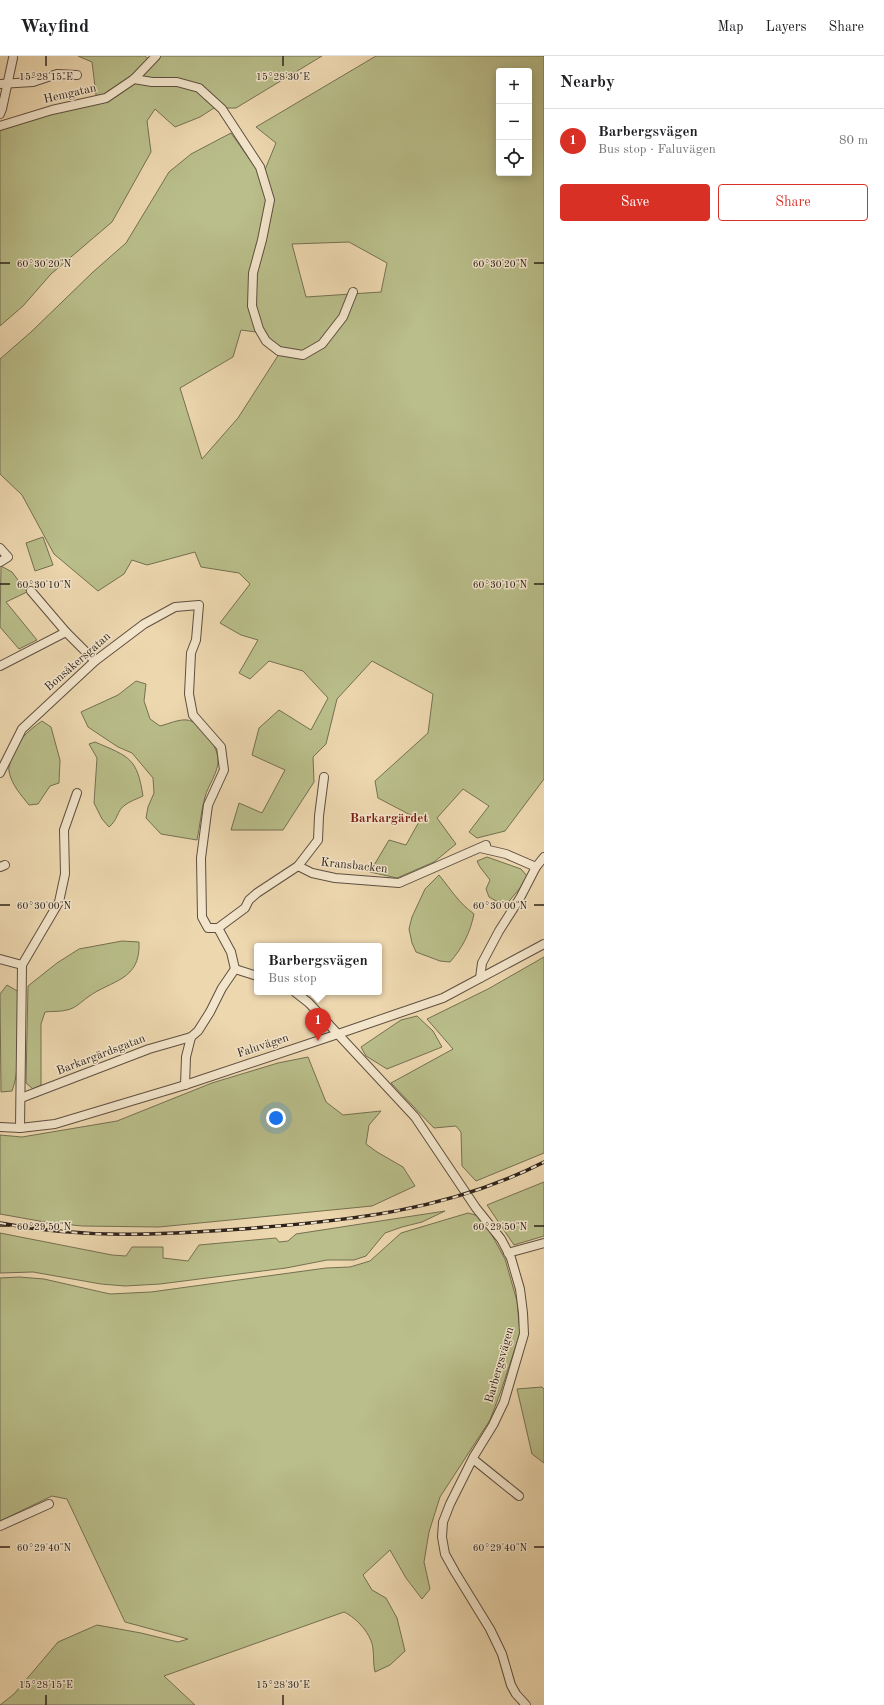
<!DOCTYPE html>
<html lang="en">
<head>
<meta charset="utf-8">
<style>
	:root { --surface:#fff; --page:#f6f6f6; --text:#202124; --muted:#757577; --line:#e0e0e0; --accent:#d93025 }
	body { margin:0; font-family:"Old Standard TT",serif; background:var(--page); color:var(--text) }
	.controls { position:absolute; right:12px; top:12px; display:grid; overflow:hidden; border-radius:4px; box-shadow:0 2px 10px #0003 }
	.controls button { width:36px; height:36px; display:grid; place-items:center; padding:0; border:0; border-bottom:1px solid var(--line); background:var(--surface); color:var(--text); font:20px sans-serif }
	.you { position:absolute; left:276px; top:1062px; width:14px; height:14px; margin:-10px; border:3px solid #fff; border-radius:50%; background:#1a73e8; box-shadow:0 0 0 6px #1a73e833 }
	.badge { display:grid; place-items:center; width:26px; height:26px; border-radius:50%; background:var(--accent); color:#fff; font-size:13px; font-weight:700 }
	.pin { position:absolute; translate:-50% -33px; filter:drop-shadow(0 1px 2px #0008) }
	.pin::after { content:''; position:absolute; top:21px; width:14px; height:12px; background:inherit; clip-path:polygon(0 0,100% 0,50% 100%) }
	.popup { position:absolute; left:254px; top:887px; width:128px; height:52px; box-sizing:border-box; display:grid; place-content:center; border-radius:4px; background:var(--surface); filter:drop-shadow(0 1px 3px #0005); font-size:13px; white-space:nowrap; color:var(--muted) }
	.popup b { font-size:15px; color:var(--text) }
	.popup::after { content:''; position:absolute; left:50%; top:100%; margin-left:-8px; border:8px solid transparent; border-top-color:var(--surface) }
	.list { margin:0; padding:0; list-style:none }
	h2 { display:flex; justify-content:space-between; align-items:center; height:52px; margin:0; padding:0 16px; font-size:17px }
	h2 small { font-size:13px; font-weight:400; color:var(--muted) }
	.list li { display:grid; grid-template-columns:26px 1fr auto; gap:12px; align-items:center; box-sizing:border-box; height:64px; padding:0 16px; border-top:1px solid var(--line) }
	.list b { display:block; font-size:15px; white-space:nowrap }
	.list p { margin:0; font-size:13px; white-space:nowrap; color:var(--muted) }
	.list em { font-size:13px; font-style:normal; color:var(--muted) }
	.actions { display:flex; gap:8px; padding:12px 16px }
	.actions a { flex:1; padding:9px 0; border:1px solid var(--accent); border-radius:4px; text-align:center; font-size:14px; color:var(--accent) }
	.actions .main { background:var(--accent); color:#fff }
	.icon { flex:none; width:22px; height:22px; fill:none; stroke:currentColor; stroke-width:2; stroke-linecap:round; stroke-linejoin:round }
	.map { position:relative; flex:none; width:544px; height:1649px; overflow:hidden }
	header { display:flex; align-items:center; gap:24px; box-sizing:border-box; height:56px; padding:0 20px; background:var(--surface); border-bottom:1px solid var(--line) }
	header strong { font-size:19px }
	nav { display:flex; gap:22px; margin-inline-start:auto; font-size:14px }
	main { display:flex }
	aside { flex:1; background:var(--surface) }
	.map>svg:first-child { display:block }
</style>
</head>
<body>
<header>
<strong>Wayfind</strong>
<nav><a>Map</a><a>Layers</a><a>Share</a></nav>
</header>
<main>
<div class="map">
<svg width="544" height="1649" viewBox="0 0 544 1649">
	<rect width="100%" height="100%" fill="#edd7af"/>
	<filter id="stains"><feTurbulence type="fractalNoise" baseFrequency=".005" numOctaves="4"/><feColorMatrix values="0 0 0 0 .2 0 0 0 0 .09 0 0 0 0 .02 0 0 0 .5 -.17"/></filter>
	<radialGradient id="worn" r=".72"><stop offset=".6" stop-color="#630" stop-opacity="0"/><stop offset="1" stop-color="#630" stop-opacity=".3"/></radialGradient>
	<!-- green -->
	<g fill="#b9be8a" stroke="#747052" fill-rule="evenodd">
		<polygon points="78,0 145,0 153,7 160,0 322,0 236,52 214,52 200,61 175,71 155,53 147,65 151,96 112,166 51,218 23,250 0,270 0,73 53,55 97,47 92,6"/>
		<path d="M376,0H544V723L505,775L477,782L469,776L489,750L463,733L437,762L456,788L434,806L397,822L370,816L389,784L406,789L420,764L378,742L375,725L428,677L433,638L372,605L337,643L326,688L313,701L314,726L283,774H231L239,747L262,757L285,714L252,699L259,672L279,654L311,674L328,642L303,615L269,605L250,623L239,617L258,584L241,579L220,567L250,528L239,517L201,511L195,496L147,509L132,504L124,518L98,535L54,498L22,439L0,418V303L31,276L93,216L126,187L169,116L191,98L231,77L262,121L276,87L256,71ZM499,15H529V117H499ZM349,186L387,207L381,236L306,241L292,188ZM241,274L256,276L279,298L238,362L202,403L180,332L233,301Z"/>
		<polygon points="43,481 53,509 35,515 26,487"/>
		<polygon points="1,510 12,516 27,536 6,546 37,584 19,593 0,571"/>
		<path d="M136,625L146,628L144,645L150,663L160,670C168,668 179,663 187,664C200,665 218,691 218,703C219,716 208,729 205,741C201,755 200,770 197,784L161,778L146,762L148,751L154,737L153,722L132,697L118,691L88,671L81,656L118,639Z"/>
		<path d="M42,665L51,671L60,704L59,727L50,730L38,748L29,749C21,739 11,728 9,715C8,712 10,709 10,706C15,687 26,676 42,665Z"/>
		<path d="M95,686C130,701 137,702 143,740C137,743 130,745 125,749C117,754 118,764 109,771L102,763L94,747L97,702L89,688Z"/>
		<polygon points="487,801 521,813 527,820 520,832 505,850 489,841 486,833 490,824 480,811 477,805"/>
		<path d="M439,819C452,835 458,846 474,858C470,877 463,891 450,906L440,905L416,896L412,887L409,873L412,861L425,833Z"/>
		<path d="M122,885L139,886C141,925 111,924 88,941C81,946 76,952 67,954C60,956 52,955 45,956L41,968V1029L33,1033L26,1027L28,930L57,907L79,893Z"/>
		<polygon points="544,901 544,1097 476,1125 462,1110 461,1076 456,1070 434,1072 391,1027 453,993 427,963 488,933"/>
		<path d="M7,929L19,936C19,962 21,1012 12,1035L1,1036L0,938Z"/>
		<polygon points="417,960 433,975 442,991 387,1013 366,1000 361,991 401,964"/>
		<polygon points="308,1001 326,1046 343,1059 381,1055 369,1069 366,1088 377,1096 403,1111 415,1130 372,1150 159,1171 82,1170 45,1166 0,1158 0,1079 22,1081 117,1065 212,1027 278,1007"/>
		<polygon points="544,1126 544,1180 514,1189 487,1149"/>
		<polygon points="445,1155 422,1166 402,1171 385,1177 366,1200 354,1204 327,1204 286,1212 160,1228 125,1230 101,1228 33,1216 0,1217 0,1177 112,1199 126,1200 132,1191 163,1191 163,1202 188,1205 199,1189 276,1182 279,1186 288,1185 296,1178"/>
		<path d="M468,1157L482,1161L505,1203L517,1245L520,1277L501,1335L490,1364L440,1441L429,1476L424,1506L430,1533L422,1543L406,1522L390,1494L363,1519L372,1534L386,1542L397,1562L405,1595L390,1609L375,1616C373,1608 374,1601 373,1593C372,1579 357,1562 344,1556L164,1620L195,1649H0L14,1638L58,1586L97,1569L141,1577L178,1586L188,1583L125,1566L67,1443L52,1440L0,1465V1222L19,1221L44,1223L110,1238L151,1236L326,1212L350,1211L370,1205L401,1177Z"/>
		<polygon points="542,1331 544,1333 544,1407 532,1398 517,1333"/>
	</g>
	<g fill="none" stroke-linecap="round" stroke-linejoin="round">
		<!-- minor casing -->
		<g stroke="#5e4f40" stroke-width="10">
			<g id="minor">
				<polyline points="134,23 152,26 177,26 199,32 222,53 260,111 270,144 262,184 253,217 252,250 259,273 266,285 279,295 303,299 322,288 343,261 353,236"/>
				<polyline points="0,28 33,26 57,18 77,19"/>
				<polyline points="0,58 2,53 13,2"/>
				<polyline points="0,70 52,54 106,42 134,23 156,0"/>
				<polyline points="0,492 8,501 0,506"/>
				<polyline points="31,535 66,576"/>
				<polyline points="0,610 66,576 95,605"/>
				<polyline points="0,717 22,673 95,605 144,568 175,551 199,549 196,584 191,597 189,638 193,659 221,691 224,714 208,749 201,802 202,861 208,872 218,872 231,896 235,913 257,920"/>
				<polyline points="480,792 506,798 536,811"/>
				<polyline points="298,810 318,784 319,760 324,721"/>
				<polyline points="0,811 5,809"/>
				<polyline points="218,872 245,852 249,844 257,837 298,810 312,817 335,822 399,827 486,789"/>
				<polyline points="0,903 22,909"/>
				<polyline points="480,922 482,907 499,875 520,842 536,811 544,801"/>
				<polyline points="295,936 309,947 415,1061 476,1152 501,1183 511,1202 520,1233 523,1257 524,1278 504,1346 493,1369 474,1400 450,1448 443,1466 442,1481 445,1498 455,1516 490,1573 502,1598 511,1629 516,1638 526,1649"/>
				<polyline points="185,1029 186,1001 191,981 198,975 210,956 222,932 235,913"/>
				<polyline points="21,1042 149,993 191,981"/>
				<polyline points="0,1071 20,1072 55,1068 185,1029 338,978 443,942 544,888"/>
				<polyline points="20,1072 22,909 59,846 65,818 64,774 77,737"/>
				<polyline points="508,1197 544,1187"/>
				<polyline points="473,1403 519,1440"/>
				<polyline points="0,1470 49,1448"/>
			</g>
		</g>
		<!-- minor -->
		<use href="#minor" stroke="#f3e5cb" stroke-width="8"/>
		<!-- rail casing -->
		<g stroke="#2e221b" stroke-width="3.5">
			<path id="rail" d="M0,1167C84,1183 157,1179 242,1173C347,1165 448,1155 544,1106"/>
		</g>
		<!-- rail -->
		<use href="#rail" stroke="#f3e5cb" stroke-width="2" stroke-dasharray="6" stroke-linecap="butt"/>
	</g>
	<!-- ticks -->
	<path fill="none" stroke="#2e221b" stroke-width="1.5" d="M46,0V10M283,0V10M0,207H10M534,207H544M0,528H10M534,528H544M0,849H10M534,849H544M0,1170H10M534,1170H544M0,1491H10M534,1491H544M46,1639V1649M283,1639V1649"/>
	<g text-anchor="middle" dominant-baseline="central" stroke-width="3" stroke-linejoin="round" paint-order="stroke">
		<!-- street labels -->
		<g font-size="12" fill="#2e221b" stroke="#f3e5cb">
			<text transform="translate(70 38) rotate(-13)">Hemgatan</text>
			<text transform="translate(78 606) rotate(-41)">Bonsåkersgatan</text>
			<text transform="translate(354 810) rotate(6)">Kransbacken</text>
			<text transform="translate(263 990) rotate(-18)">Faluvägen</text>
			<text transform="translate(101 999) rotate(-21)">Barkargärdsgatan</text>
			<text transform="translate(500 1309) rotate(-74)">Barbergsvägen</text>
		</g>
		<!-- neighbourhood labels -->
		<g font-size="13" font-weight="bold" fill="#7a1f14" stroke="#f3e5cb">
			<text x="389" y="762">Barkargärdet</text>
		</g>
	</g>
	<g font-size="10" text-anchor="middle" fill="#2e221b" stroke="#f3e5cb" stroke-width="3" stroke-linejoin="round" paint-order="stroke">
		<text x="46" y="24">15°28'15"E</text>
		<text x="283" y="24">15°28'30"E</text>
		<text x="44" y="211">60°30'20"N</text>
		<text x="500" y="211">60°30'20"N</text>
		<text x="44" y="532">60°30'10"N</text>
		<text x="500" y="532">60°30'10"N</text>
		<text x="44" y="853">60°30'00"N</text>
		<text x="500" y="853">60°30'00"N</text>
		<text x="44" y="1174">60°29'50"N</text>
		<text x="500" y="1174">60°29'50"N</text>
		<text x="44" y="1495">60°29'40"N</text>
		<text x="500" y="1495">60°29'40"N</text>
		<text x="46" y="1632">15°28'15"E</text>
		<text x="283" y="1632">15°28'30"E</text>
	</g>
	<rect width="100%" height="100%" filter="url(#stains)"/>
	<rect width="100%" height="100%" fill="url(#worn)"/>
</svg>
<div class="controls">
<button>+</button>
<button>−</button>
<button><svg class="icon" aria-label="locate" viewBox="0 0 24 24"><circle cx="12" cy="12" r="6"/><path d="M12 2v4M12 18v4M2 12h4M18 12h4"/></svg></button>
</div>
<div class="you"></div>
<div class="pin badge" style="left:318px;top:985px">1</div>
<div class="popup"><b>Barbergsvägen</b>Bus stop</div>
</div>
<aside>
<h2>Nearby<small></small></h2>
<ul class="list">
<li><span class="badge">1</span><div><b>Barbergsvägen</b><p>Bus stop · Faluvägen</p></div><em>80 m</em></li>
</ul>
<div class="actions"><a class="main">Save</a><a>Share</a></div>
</aside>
</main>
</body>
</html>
